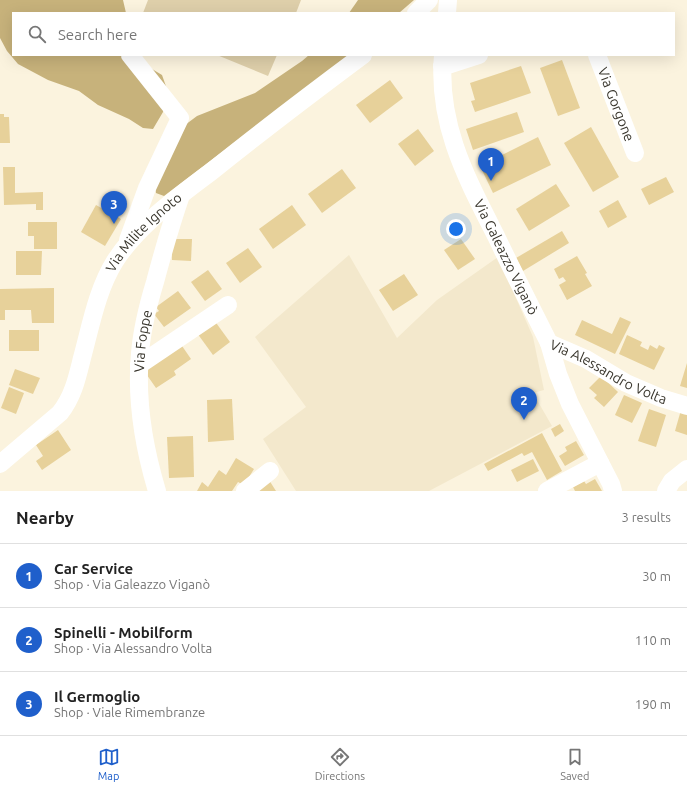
<!DOCTYPE html>
<html lang="en">
<head>
<meta charset="utf-8">
<style>
	:root { --surface:#fff; --page:#f2f2f2; --text:#222; --muted:#767676; --line:#e0e0e0; --accent:#1f5fcb }
	body { margin:0; font-family:Ubuntu,sans-serif; background:var(--page); color:var(--text) }
	.you { position:absolute; left:456px; top:229px; width:14px; height:14px; margin:-10px; border:3px solid #fff; border-radius:50%; background:#1a73e8; box-shadow:0 0 0 6px #1a73e833 }
	.badge { display:grid; place-items:center; width:26px; height:26px; border-radius:50%; background:var(--accent); color:#fff; font-size:13px; font-weight:700 }
	.pin { position:absolute; translate:-50% -33px; filter:drop-shadow(0 1px 2px #0008) }
	.pin::after { content:''; position:absolute; top:21px; width:14px; height:12px; background:inherit; clip-path:polygon(0 0,100% 0,50% 100%) }
	.list { margin:0; padding:0; list-style:none }
	h2 { display:flex; justify-content:space-between; align-items:center; height:52px; margin:0; padding:0 16px; font-size:17px }
	h2 small { font-size:13px; font-weight:400; color:var(--muted) }
	.list li { display:grid; grid-template-columns:26px 1fr auto; gap:12px; align-items:center; box-sizing:border-box; height:64px; padding:0 16px; border-top:1px solid var(--line) }
	.list b { display:block; font-size:15px; white-space:nowrap }
	.list p { margin:0; font-size:13px; white-space:nowrap; color:var(--muted) }
	.list em { font-size:13px; font-style:normal; color:var(--muted) }
	.icon { flex:none; width:22px; height:22px; fill:none; stroke:currentColor; stroke-width:2; stroke-linecap:round; stroke-linejoin:round }
	.map { position:relative; flex:none; width:687px; height:491px; overflow:hidden }
	.search { position:absolute; background:var(--surface); box-shadow:0 4px 16px #0002; left:12px; right:12px; top:12px; height:44px; display:flex; align-items:center; gap:10px; box-sizing:border-box; padding:0 14px; border-radius:0px; color:var(--muted); font-size:15px }
	.sheet { height:244px; background:var(--surface) }
	nav { display:flex; justify-content:space-around; align-items:center; box-sizing:border-box; height:56px; border-top:1px solid var(--line); background:var(--surface); font-size:11px; color:var(--muted) }
	nav a { display:grid; justify-items:center; gap:2px }
	nav .on { color:var(--accent) }
	.map>svg:first-child { display:block }
</style>
</head>
<body>
<div class="map">
<svg width="687" height="491" viewBox="0 0 687 491">
	<rect width="100%" height="100%" fill="#fbf3de"/>
	<!-- built -->
	<polygon fill="#f3e8cc" points="349,255 397,338 437,300 498,257 533,337 544,390 533,393 552,426 429,491 296,491 263,439 306,407 255,337"/>
	<!-- green -->
	<g fill="#decfaa">
		<polygon points="148,0 301,0 296,13 143,13"/>
		<polygon points="217,55 277,55 268,76"/>
	</g>
	<!-- forest -->
	<g fill="#c7b27b">
		<polygon points="0,0 123,0 126,13 13,13 13,55 139,55 152,69 162,75 168,92 163,112 153,129 143,128 129,119 98,105 79,91 48,80 18,64 7,51 0,38"/>
		<polygon points="358,0 414,0 399,13 349,13"/>
		<polygon points="309,55 350,55 164,196 156,193 155,185 181,128 197,116 255,93 302,61"/>
	</g>
	<!-- building -->
	<g fill="#e7d19a">
		<polygon points="562,60 580,108 558,116 540,68"/>
		<polygon points="521,66 531,93 475,112 471,101 475,100 470,83"/>
		<polygon points="390,80 403,98 370,123 356,105"/>
		<polygon points="517,112 524,132 473,150 466,129"/>
		<polygon points="0,114 4,114 4,117 9,117 10,143 0,143"/>
		<polygon points="591,127 619,177 593,192 564,143"/>
		<polygon points="418,129 434,151 415,166 398,144"/>
		<polygon points="538,137 551,165 493,193 480,166"/>
		<polygon points="3,167 15,167 15,193 43,192 43,210 36,210 36,204 4,205"/>
		<polygon points="342,169 356,188 322,213 308,194"/>
		<polygon points="666,177 674,192 649,205 641,189"/>
		<polygon points="556,184 570,206 529,231 516,209"/>
		<polygon points="618,200 627,217 608,228 599,211"/>
		<polygon points="96,205 121,219 105,246 81,232"/>
		<polygon points="292,205 306,225 273,249 259,229"/>
		<polygon points="28,222 57,222 57,249 34,249 34,236 28,236"/>
		<polygon points="562,231 569,243 523,271 516,258"/>
		<polygon points="172,239 192,239 191,261 172,260"/>
		<polygon points="461,239 475,259 458,270 444,250"/>
		<polygon points="248,248 262,267 240,283 226,263"/>
		<polygon points="16,251 42,251 41,275 16,275"/>
		<polygon points="577,256 587,273 585,274 592,286 567,300 559,285 566,281 563,277 559,279 554,269"/>
		<polygon points="208,270 222,289 205,301 191,282"/>
		<polygon points="404,274 418,295 393,311 379,290"/>
		<polygon points="54,288 54,323 32,323 31,310 5,310 5,320 0,320 0,289"/>
		<polygon points="178,291 191,308 164,327 154,314 159,311 156,307"/>
		<polygon points="620,317 631,322 615,354 575,335 582,320 612,334"/>
		<polygon points="214,320 230,342 213,355 197,333"/>
		<rect x="9" y="330" width="30" height="21"/>
		<polygon points="627,335 642,342 640,346 648,350 650,345 657,349 659,345 665,348 654,370 619,354"/>
		<polygon points="180,343 191,359 174,371 176,375 156,388 142,368"/>
		<polygon points="687,363 687,388 680,386"/>
		<polygon points="15,369 40,378 33,394 9,385"/>
		<polygon points="601,376 618,392 604,407 594,398 597,395 589,388"/>
		<polygon points="9,387 24,393 16,414 1,408"/>
		<polygon points="624,395 642,403 632,423 615,415"/>
		<polygon points="232,399 234,440 208,442 207,400"/>
		<polygon points="649,409 666,415 656,447 638,441"/>
		<polygon points="681,410 687,412 687,435 675,431"/>
		<polygon points="560,424 564,431 555,437 551,429"/>
		<polygon points="58,430 71,450 42,470 36,461 43,456 36,445"/>
		<polygon points="542,433 562,471 547,480 532,452 524,456 522,453 488,471 484,464"/>
		<polygon points="193,436 194,477 169,478 167,437"/>
		<polygon points="576,441 584,455 565,466 559,456 567,451 565,447"/>
		<polygon points="236,458 254,469 244,485 238,482 232,491 197,491 202,482 208,487 219,470 226,475"/>
		<polygon points="533,459 539,471 517,482 511,470"/>
		<polygon points="595,479 602,491 575,491 573,487 584,481 586,484"/>
		<polygon points="269,480 276,491 252,491"/>
	</g>
	<g fill="none" stroke-linecap="round" stroke-linejoin="round">
		<!-- minor -->
		<g stroke="#fff" stroke-width="18">
			<polyline points="416,13 429,0"/>
			<polyline points="447,13 448,0"/>
			<path id="s1" d="M443,55C437,124 466,177 496,236C513,272 531,307 549,343"/>
			<path id="s2" d="M597,55L635,153"/>
			<polyline points="442,66 448,65 479,55"/>
			<polyline points="128,240 147,188 180,118 130,55"/>
			<polyline points="139,365 228,305"/>
			<path id="s3" d="M0,464L60,413C73,397 77,378 82,358C91,325 97,290 115,261C139,224 178,197 212,171C262,131 312,93 363,55"/>
			<path id="s4" d="M157,491C144,448 136,398 140,353C142,329 148,305 155,282C163,252 171,224 181,195"/>
			<polyline points="245,491 270,471"/>
			<polyline points="547,491 600,463"/>
			<path id="s5" d="M613,491L611,484L570,404L558,374L549,343L586,359L626,383L661,398L687,406"/>
			<polyline points="666,491 672,481 687,469"/>
		</g>
	</g>
	<g text-anchor="middle" dominant-baseline="central" stroke-width="4" stroke-linejoin="round" paint-order="stroke">
		<!-- street labels -->
		<g font-size="14" fill="#39362d" stroke="#fff">
			<text stroke="none"><textPath href="#s2" startOffset="53">Via Gorgone</textPath></text>
			<text stroke="none"><textPath href="#s3" startOffset="282">Via Milite Ignoto</textPath></text>
			<text stroke="none"><textPath href="#s1" startOffset="215">Via Galeazzo Viganò</textPath></text>
			<text stroke="none"><textPath href="#s4" startOffset="152">Via Foppe</textPath></text>
			<text stroke="none"><textPath href="#s5" startOffset="228">Via Alessandro Volta</textPath></text>
		</g>
	</g>
</svg>
<div class="you"></div>
<div class="pin badge" style="left:491px;top:181px">1</div>
<div class="pin badge" style="left:524px;top:420px">2</div>
<div class="pin badge" style="left:114px;top:224px">3</div>
<div class="search"><svg class="icon" aria-label="search" viewBox="0 0 24 24"><circle cx="10" cy="10" r="6"/><path d="M15 15l6 6"/></svg>Search here</div>
</div>
<section class="sheet">
<h2>Nearby<small>3 results</small></h2>
<ul class="list">
<li><span class="badge">1</span><div><b>Car Service</b><p>Shop · Via Galeazzo Viganò</p></div><em>30 m</em></li>
<li><span class="badge">2</span><div><b>Spinelli - Mobilform</b><p>Shop · Via Alessandro Volta</p></div><em>110 m</em></li>
<li><span class="badge">3</span><div><b>Il Germoglio</b><p>Shop · Viale Rimembranze</p></div><em>190 m</em></li>
</ul>
</section>
<nav>
<a class="on"><svg class="icon" aria-label="map" viewBox="0 0 24 24"><path d="M3 6l6-2 6 2 6-2v14l-6 2-6-2-6 2zM9 4v14M15 6v14"/></svg>Map</a>
<a><svg class="icon" aria-label="directions" viewBox="0 0 24 24"><path d="M12 3l9 9-9 9-9-9zM9 14v-3h6M13 9l2 2-2 2"/></svg>Directions</a>
<a><svg class="icon" aria-label="saved" viewBox="0 0 24 24"><path d="M7 4h10v16l-5-4-5 4z"/></svg>Saved</a>
</nav>
</body>
</html>
